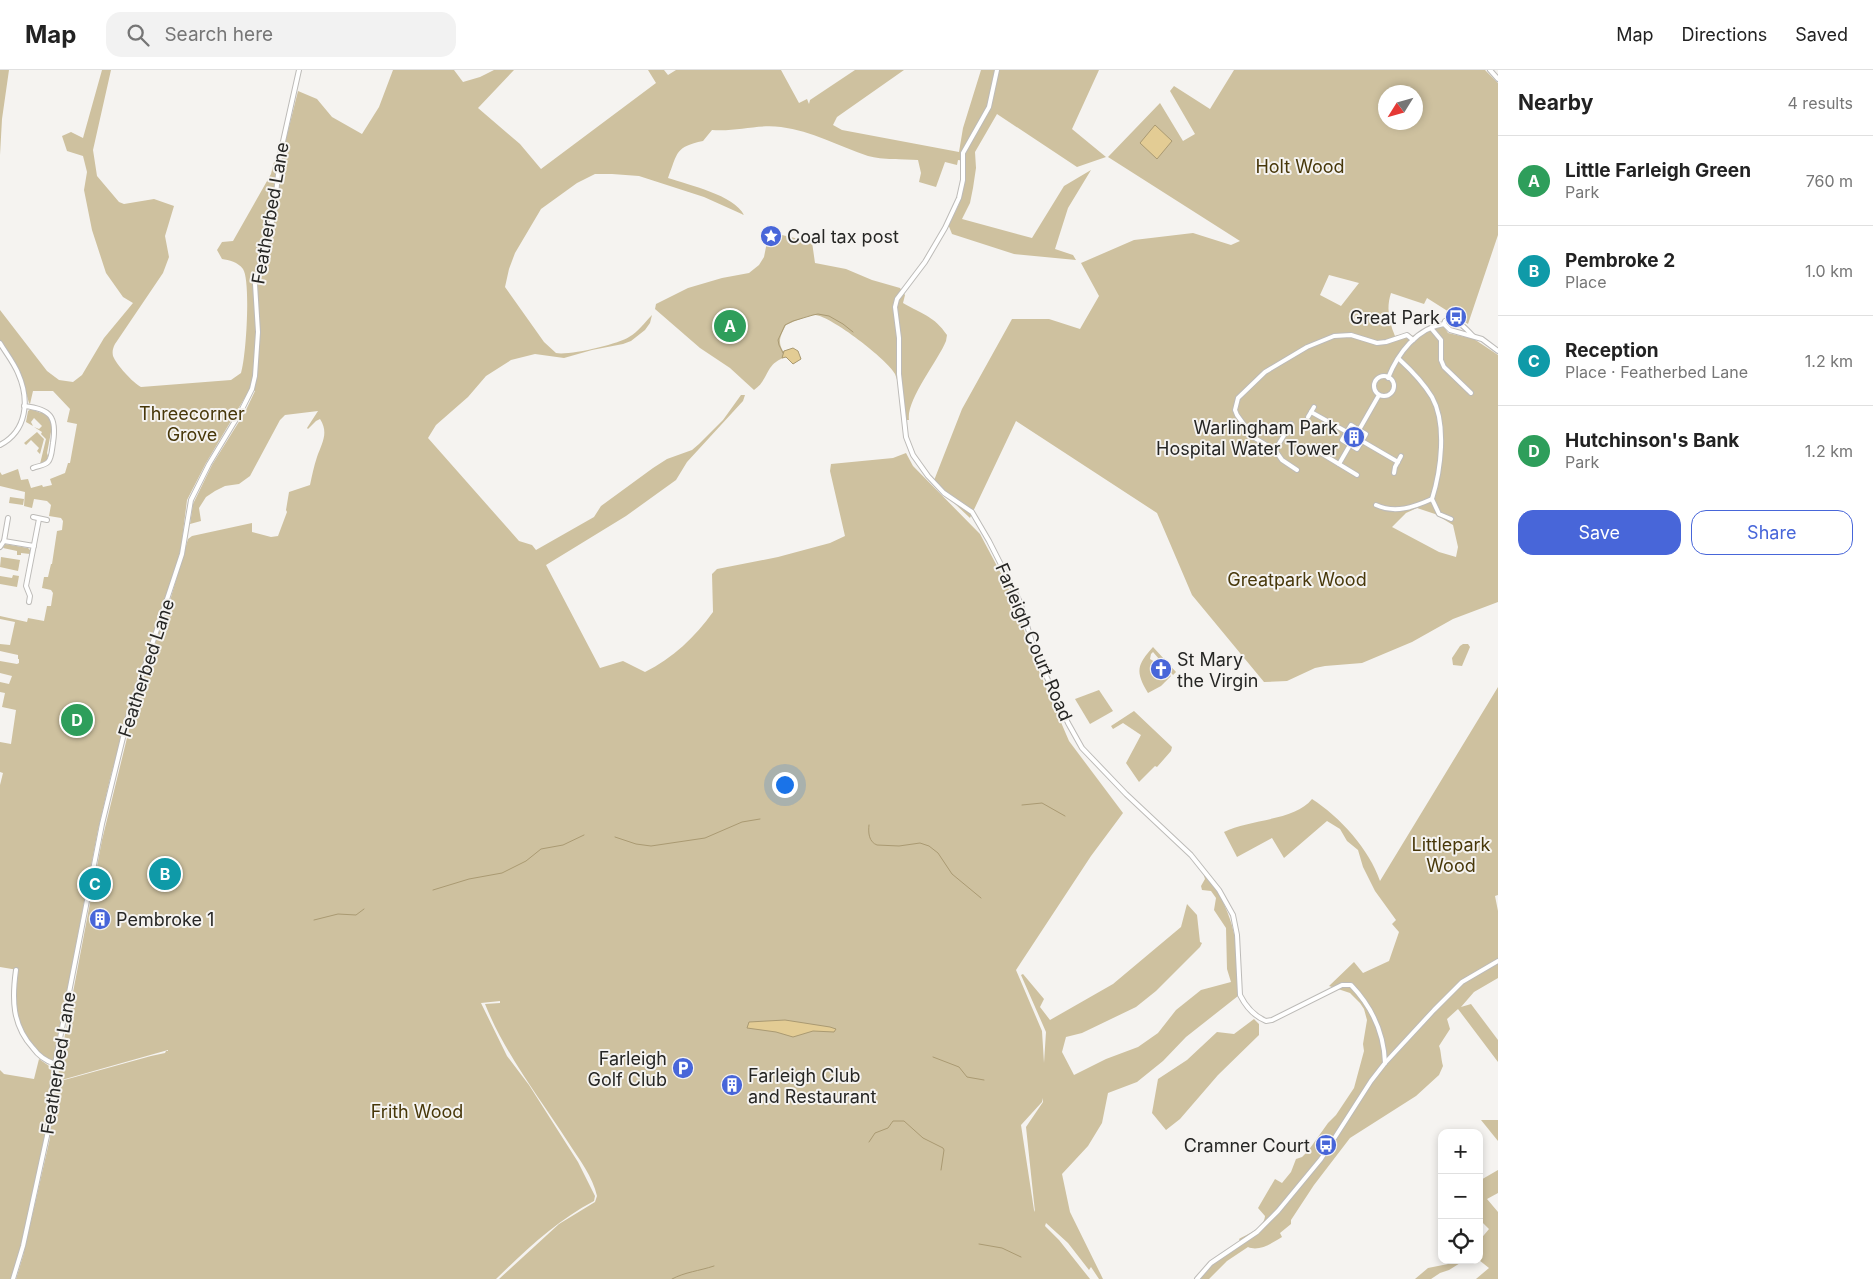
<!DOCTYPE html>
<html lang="en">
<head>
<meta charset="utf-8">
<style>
	:root { --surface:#fff; --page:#f2f2f2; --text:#222; --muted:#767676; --line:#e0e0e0; --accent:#4866d9 }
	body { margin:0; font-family:Inter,sans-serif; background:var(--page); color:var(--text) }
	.controls { position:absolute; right:15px; bottom:15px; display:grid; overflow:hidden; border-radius:10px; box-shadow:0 2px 8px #0003 }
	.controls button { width:45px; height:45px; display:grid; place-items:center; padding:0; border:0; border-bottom:1px solid var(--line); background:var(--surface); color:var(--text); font:25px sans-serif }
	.compass { position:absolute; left:1378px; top:15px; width:45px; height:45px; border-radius:50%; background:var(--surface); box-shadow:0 2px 8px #0003; rotate:233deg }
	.you { position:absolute; left:784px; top:714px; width:18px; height:18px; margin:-12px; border:4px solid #fff; border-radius:50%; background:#1a73e8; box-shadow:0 0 0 8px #1a73e833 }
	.badge { display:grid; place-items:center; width:32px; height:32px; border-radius:50%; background:var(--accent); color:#fff; font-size:16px; font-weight:700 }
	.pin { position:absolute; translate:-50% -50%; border:2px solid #fff; box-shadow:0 1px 5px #0006 }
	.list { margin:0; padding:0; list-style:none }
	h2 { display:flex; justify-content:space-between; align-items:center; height:65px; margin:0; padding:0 20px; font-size:21px }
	h2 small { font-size:16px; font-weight:400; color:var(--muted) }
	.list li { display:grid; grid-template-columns:32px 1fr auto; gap:15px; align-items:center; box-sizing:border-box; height:90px; padding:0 20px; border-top:1px solid var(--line) }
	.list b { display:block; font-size:19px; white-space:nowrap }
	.list p { margin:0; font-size:16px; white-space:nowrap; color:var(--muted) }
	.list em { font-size:16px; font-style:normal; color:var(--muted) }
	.actions { display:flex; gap:10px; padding:15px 20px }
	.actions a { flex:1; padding:11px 0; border:1px solid var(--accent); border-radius:15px; text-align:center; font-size:18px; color:var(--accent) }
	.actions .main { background:var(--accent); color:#fff }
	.icon { flex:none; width:28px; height:28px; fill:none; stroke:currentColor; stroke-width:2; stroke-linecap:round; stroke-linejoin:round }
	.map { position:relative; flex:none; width:1498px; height:1209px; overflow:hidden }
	header { display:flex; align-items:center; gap:30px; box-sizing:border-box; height:70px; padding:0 25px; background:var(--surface); border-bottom:1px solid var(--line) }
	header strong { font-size:24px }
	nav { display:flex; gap:28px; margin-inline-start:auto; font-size:18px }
	.search { width:350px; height:45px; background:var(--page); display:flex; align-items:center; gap:12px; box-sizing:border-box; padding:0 18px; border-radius:15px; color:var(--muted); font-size:19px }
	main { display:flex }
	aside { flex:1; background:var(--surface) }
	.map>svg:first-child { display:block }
</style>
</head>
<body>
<header>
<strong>Map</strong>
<div class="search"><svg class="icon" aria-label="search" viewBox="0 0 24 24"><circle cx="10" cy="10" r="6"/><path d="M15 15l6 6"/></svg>Search here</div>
<nav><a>Map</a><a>Directions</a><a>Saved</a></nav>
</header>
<main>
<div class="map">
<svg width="1498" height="1209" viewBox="0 0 1498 1209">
	<rect width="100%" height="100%" fill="#f5f3f0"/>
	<!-- green -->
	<g fill="#cec19f" fill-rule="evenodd">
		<polygon points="0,0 9,0 2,49 0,85"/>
		<path d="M102,0H111L93,80L97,106L119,132L124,134L154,129L174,136L165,166L169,187L163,203L115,274C113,278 112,281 113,286C116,294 133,313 141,317L231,310L241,303C246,289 251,211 243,199C238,192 229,190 222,189L217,180L222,172L233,171L271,104L274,92L285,73L298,21L317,29L332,47L362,64L379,37L393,0H454L463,12L480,7L494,0H514L478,38L520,74L541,99L656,13L648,0H664L668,5L676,0H781L799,33L807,29L809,34L810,30L855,0H904L837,47L833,55L842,60L959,82L963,58L981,0H1099L1072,59L1106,87L1077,97L997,44L975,82L976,98L973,118L970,133L962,149L1032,168L1064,116L1091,100L1068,138L1055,179L1073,185L1076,190L1014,184L952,164L948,154C962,135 966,114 965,91L958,90L957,95L945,92L936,117L919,112L921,103L918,90C902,89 883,90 868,86C838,76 812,61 781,57C757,54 736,62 712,60L703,71C675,77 678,82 668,108C689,115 734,125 744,145L704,127L639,106L612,104H595L577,113L541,139L515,183L509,199L505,217L544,272L556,283C568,286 619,274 629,267C639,261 644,253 652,245L650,253L645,260L631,271L623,274L592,280L564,288L535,284L511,290L486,306L468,327L436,355L428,368L519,471L532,475L536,480L594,447L601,436L653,398L667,389L692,380L699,374L723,350L741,325H745L743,331L687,392L676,410L626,446L546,495L600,598L623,591L645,602C673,588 695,567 713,542L712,504L717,499L778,487L830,473L845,466L830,401L831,394L893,388L906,383L913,396L980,464L1006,513L1019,542L1029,578L1069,671L1123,743L1091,786L1016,900L1042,961L1044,993L1046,962L1021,905L1023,904L1044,929L1040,937L1050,950L1113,914L1181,857L1187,834L1197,845L1200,872L1202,873L1200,877L1156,921L1136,937L1082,963L1066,967L1062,982L1074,1005L1106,989L1138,977L1158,963L1176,940L1201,920L1231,912L1227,899L1226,858L1214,840L1216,828L1211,821L1202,820L1201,816L1205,809L1203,803L1204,801C1236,846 1239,873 1238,926L1186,967L1163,991L1137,1012L1108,1023L1102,1053L1088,1076L1062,1104L1070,1142L1103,1209H1099L1091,1197L1089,1200L1068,1173L1046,1153L1045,1156L1059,1170L1090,1209H499L559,1154L595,1132L597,1126C593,1107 579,1089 568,1072C539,1027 505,984 485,934L500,933V931L481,933L507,986L529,1015L578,1092L595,1126L594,1131C556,1151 527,1179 496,1209H16L23,1186L50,1068L52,1037L57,1012L151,986L165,983L166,981H168V980L58,1011L59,996L102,770L140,615L169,534L188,469L192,466L252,453V462L271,467L278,466L287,442L286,440L289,422L310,415C312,405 314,396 317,387C322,373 329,363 320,349L316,351L308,359L307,358L318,341L285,345L280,350L250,406L239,414L225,416L215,421L206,427L199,438L201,451L190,454L193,434L212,395L245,342L255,321L250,319L206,393L187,430L181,478L166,530L136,613L110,709L98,760L54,989L53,992H50C16,965 12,942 18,900L0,897V715L3,703L0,702V672L11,674L16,640L2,637L5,623L0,622V612L9,614L12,606L0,603V591L17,594L19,593V589H18V585L0,581V574L10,575L15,552L0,549V546L27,552L28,548L44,551L47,536H51L53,523L51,520L42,518L44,507H48L51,494H52L57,461L62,460L63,451L61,448L49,446L51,435L47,431L34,429L32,438L24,436L25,422L0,416V402L2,405L18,399L21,410L28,409L31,418L42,415L43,417L52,415L50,409L65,403L68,393H70L77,354L67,352L70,339L53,321H33L30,334L29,333L20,302L0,270V240L47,301L59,310L73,312L82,305L104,268L133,233L123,227L106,203L92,160L84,120L87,102L83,86L67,81L62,66L71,62L83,68ZM1043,1028V1032L1026,1057L1035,1142L1034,1140L1021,1055L1042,1032Z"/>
		<path d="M1234,0H1485L1498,13V165L1468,254L1427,228L1424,234L1391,223C1386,238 1389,252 1395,266L1408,263L1413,266L1427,257L1441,252L1448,263L1474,269L1498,285V532L1453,549L1412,572L1362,593L1325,596L1315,598L1287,611L1264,612L1192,525L1157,443L1016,351L970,448L933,413L962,339L1012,249H1049L1080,259L1099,226L1081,193L1134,170L1193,163L1231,175L1240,171L1108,87L1160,33L1183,71L1195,64L1170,21L1174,16L1210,39ZM1386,22H1416V52H1386ZM1329,205L1359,213L1341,236L1320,225ZM1417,438L1435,444L1453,455L1458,477L1456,487L1439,482L1392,457L1406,443Z"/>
		<path d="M769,162L812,172L815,193L846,199L872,210L900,218L905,225L903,233C922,244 934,246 947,265L946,271C938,291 906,330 909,350H903C901,335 901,318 895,304C888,290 831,246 815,245C809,245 792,252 786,255C781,265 777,271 783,281L791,279L796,280L801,289L793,294L786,287C764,294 770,309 754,320L730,298L700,278L655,239L656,234L688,218L722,208L749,203L759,195L764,187Z"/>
		<polygon points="31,339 41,343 44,342 52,352 53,360 51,362 47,383 48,386 47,390 40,394 46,369 41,364 42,362 34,357 39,359 42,356 34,348 31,352 33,356 26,352 28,341"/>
		<polygon points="37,362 44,369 40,384 37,381 39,378 31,370 26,375 24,373"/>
		<polygon points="10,427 24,429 23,435 9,433"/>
		<polygon points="5,474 28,478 30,480 30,484 21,483 21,485 17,485 17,481 3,478"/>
		<polygon points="1,487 20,490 18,501 0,497"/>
		<polygon points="13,505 19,506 17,517 0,514 0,506 12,508"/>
		<polygon points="1463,574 1468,574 1470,577 1462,596 1453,595 1452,588 1460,576"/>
		<path d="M1153,577L1176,602L1173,605L1153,582L1151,584L1150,589L1155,592L1151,596L1153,600L1163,608L1169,604L1171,606L1161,616L1148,623C1135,601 1137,595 1153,577Z"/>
		<path d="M1498,617V825L1495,826L1498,841V908L1474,922L1461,937L1471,934L1498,970V992L1458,939L1447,949L1450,959L1439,976C1441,980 1441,989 1443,996L1439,1005L1416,1026L1350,1068L1314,1115L1291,1150V1154L1280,1163L1282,1167C1272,1173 1259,1182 1248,1177L1227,1191L1209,1209H1200L1213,1194L1242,1175L1239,1169C1248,1164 1264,1158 1265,1146L1258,1138L1275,1109L1282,1113L1291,1102L1296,1089L1302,1087L1308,1081L1328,1053L1336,1045L1354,1018L1364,981L1363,974L1367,950L1364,939L1360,933L1350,923L1329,916L1354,892L1363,903L1389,891L1399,862L1392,854L1396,850L1375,821L1363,797L1358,780L1347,771L1340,759L1327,751L1284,788L1272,768L1237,787L1224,762C1249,749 1295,751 1312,729C1340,747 1369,779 1380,811Z"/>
		<polygon points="1099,620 1113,641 1090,654 1075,629"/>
		<polygon points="1134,641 1172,677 1171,681 1157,697 1155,696 1139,712 1126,693 1141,665 1123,653 1113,659 1111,656"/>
		<polygon points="1254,949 1259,954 1259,965 1218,1005 1180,1049 1166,1060 1152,1043 1158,1009 1187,990 1217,962 1234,964"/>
		<polygon points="39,989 52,998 45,1067 21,1176 11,1209 0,1209 0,1000 4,1004 34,1009"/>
		<polygon points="1481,1050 1498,1050 1498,1071"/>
		<polygon points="1498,1100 1498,1123 1487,1129 1498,1142 1498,1209 1476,1209 1489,1198 1479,1190 1479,1171 1489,1159 1479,1149 1479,1111"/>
		<polygon points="1455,1190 1465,1190 1449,1200 1440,1203 1431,1209 1415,1209 1428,1198 1448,1194"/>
	</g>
	<!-- water -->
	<g fill="#e3cc94" stroke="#aa9a72">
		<polygon points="1155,55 1172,71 1157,89 1140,73"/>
		<polygon points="793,278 798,281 801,289 793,294 786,287 782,288 784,281"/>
		<polygon points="785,950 830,957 836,959 834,962 813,961 793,967 776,962 747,958 749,952"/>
	</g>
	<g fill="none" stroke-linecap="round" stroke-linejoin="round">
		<!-- stream -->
		<g stroke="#aa9a72" stroke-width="1">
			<polyline points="783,283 779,275 778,270 785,255 793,251 813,245 818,244 829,246 843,254 853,262"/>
			<polyline points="1022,735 1042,733 1065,746"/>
			<path d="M869,755C868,763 869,772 877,775L899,776L920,773L929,776L938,783L952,804L981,828"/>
			<polyline points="615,767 636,774 651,776 705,768 742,752 760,749"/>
			<polyline points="433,820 469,809 502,803 526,791 541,779 563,775 584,765"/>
			<polyline points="314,850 338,844 356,845 364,839"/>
			<polyline points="933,987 959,997 967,1007 984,1010"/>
			<polyline points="869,1072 875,1063 888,1058 893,1051 904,1051 923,1068 943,1078 944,1080 941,1100"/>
			<polyline points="979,1174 1002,1178 1021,1187"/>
			<path d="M672,1209C685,1202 699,1201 714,1196"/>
		</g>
		<!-- minor casing -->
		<g stroke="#bdbbb8" stroke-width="6">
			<g id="minor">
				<path d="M997,0L989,37L963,83V110L959,128L945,158L925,192L897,229L895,237L899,268V304L906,367L913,385L928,406L944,423L972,442L989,471L1020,532L1035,582L1068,653L1082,678L1126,724L1191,785L1219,820L1233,845L1237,865L1240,925C1246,937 1254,946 1266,951L1272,950L1342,915H1351C1372,937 1384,963 1385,993"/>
				<polyline points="1490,0 1498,9"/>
				<polyline points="1444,254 1450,260 1482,269 1498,281"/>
				<polyline points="1431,258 1441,270 1441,290 1444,297 1471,323"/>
				<path d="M0,273C6,283 14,293 18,303C30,330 27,361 0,375"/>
				<path d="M1399,289C1411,300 1423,312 1432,327C1447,354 1441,400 1432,429L1439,444L1451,449"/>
				<circle cx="1384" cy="316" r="10"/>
				<path d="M1388,308C1398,283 1417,258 1444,254L1445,251C1457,247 1466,259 1473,266"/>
				<path d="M24,336C51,339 57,347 53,373C52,378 52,388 48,392C44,396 37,396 33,398"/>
				<polyline points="1311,342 1347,362 1342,370 1357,379 1362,371 1398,392"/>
				<polyline points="1308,347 1314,337"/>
				<polyline points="1347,362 1351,355 1359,360"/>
				<polyline points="1362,371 1366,364 1359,360 1379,325"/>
				<polyline points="1275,380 1291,354"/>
				<polyline points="1319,382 1357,405"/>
				<polyline points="1339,394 1350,375"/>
				<polyline points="1297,400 1282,390 1275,380 1253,367 1237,345 1235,340 1238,328 1265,302 1307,277 1334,266 1351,265 1377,273 1386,272 1407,265 1413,270"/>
				<polyline points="1394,403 1395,397 1401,386"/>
				<path d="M1376,435C1395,444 1414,437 1432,429"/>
				<polyline points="33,447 47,450"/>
				<polyline points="4,471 34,476"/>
				<polyline points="0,477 4,471 8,448"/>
				<polyline points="29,532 30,526 26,516 39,449"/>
				<path d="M16,900C12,929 12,955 33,978C38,985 46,991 55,994"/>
				<polyline points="13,1209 23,1176 47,1066 55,994 102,754 128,647 182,484 191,430 209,394 241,341 252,319 255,306 258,262 255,214 274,144 280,85 299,0"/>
				<polyline points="1197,1209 1211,1193 1257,1162 1278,1141 1321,1089 1371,1011 1385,993 1434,940 1462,912 1498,891"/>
			</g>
		</g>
		<!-- minor -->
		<use href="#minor" stroke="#fff" stroke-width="4"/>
	</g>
	<!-- icons -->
	<defs>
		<g id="sight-disc" transform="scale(1.125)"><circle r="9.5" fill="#4866d9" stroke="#f5f3f0"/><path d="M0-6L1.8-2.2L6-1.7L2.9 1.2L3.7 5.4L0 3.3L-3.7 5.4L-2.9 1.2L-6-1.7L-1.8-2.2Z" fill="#fff"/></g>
		<g id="bus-disc" transform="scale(1.125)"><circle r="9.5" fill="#4866d9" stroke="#f5f3f0"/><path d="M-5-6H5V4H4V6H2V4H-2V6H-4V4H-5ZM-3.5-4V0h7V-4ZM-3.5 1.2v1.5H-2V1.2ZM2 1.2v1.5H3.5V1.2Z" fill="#fff"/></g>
		<g id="building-disc" transform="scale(1.125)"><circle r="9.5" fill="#4866d9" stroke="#f5f3f0"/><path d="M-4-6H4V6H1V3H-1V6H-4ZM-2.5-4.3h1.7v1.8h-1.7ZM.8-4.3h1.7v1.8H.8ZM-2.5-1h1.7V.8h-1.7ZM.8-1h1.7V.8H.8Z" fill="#fff"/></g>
		<g id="church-disc" transform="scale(1.125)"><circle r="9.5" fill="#4866d9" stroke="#f5f3f0"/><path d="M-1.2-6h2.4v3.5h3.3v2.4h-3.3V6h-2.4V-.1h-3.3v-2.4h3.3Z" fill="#fff"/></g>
		<g id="parking-disc" transform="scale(1.125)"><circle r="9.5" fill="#4866d9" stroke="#f5f3f0"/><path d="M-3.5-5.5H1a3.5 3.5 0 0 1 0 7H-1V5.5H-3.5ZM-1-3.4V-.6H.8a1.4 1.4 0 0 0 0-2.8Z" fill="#fff"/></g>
	</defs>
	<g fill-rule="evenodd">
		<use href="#sight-disc" x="771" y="166"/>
		<use href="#bus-disc" x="1456" y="247"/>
		<use href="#building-disc" x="1354" y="367"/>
		<use href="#church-disc" x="1161" y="599"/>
		<use href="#building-disc" x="100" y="849"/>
		<use href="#parking-disc" x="683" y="998"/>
		<use href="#building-disc" x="732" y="1015"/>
		<use href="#bus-disc" x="1326" y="1075"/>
	</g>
	<g text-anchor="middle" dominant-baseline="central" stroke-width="4" stroke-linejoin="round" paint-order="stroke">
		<!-- park labels -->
		<g font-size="18" fill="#473709" stroke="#f5f3f0">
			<text x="1300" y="96">Holt Wood</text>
			<text x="192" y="343">Threecorner<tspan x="192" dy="21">Grove</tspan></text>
			<text x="1297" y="509">Greatpark Wood</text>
			<text x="1451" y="774">Littlepark<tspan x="1451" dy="21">Wood</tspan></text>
			<text x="417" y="1041">Frith Wood</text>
		</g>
		<!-- street labels -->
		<g font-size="18" fill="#262624" stroke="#f5f3f0">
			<text transform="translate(270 143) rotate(-80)">Featherbed Lane</text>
			<text transform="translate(1034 572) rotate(67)">Farleigh Court Road</text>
			<text transform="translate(146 598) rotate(-72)">Featherbed Lane</text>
			<text transform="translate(58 993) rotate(-81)">Featherbed Lane</text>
		</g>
		<!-- poi labels -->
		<g font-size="18" fill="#262624" stroke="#f5f3f0" text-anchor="start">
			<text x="787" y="166">Coal tax post</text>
			<text x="1440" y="247" text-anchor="end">Great Park</text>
			<text x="1338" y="357" text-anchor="end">Warlingham Park<tspan x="1338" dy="21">Hospital Water Tower</tspan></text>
			<text x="1177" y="589">St Mary<tspan x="1177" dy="21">the Virgin</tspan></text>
			<text x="116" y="849">Pembroke 1</text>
			<text x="667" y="988" text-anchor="end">Farleigh<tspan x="667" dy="21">Golf Club</tspan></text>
			<text x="748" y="1005">Farleigh Club<tspan x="748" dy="21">and Restaurant</tspan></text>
			<text x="1310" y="1075" text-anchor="end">Cramner Court</text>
		</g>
	</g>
</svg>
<div class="controls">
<button>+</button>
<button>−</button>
<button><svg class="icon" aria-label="locate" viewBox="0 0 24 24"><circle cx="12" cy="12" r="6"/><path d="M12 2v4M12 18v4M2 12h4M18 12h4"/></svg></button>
</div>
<svg class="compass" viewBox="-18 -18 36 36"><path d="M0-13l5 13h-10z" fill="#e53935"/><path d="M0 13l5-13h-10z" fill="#767676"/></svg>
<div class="you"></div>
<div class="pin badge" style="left:730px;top:256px;background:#2e9e5b">A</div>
<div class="pin badge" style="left:165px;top:804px;background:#0f9aa8">B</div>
<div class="pin badge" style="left:95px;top:814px;background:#0f9aa8">C</div>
<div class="pin badge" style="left:77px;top:650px;background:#2e9e5b">D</div>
</div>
<aside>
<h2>Nearby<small>4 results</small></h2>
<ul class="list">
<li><span class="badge" style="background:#2e9e5b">A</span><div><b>Little Farleigh Green</b><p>Park</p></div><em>760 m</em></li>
<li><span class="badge" style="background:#0f9aa8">B</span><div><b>Pembroke 2</b><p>Place</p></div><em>1.0 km</em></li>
<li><span class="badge" style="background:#0f9aa8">C</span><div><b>Reception</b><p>Place · Featherbed Lane</p></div><em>1.2 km</em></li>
<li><span class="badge" style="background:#2e9e5b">D</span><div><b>Hutchinson's Bank</b><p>Park</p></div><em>1.2 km</em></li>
</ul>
<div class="actions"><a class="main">Save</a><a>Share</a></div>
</aside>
</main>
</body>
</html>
